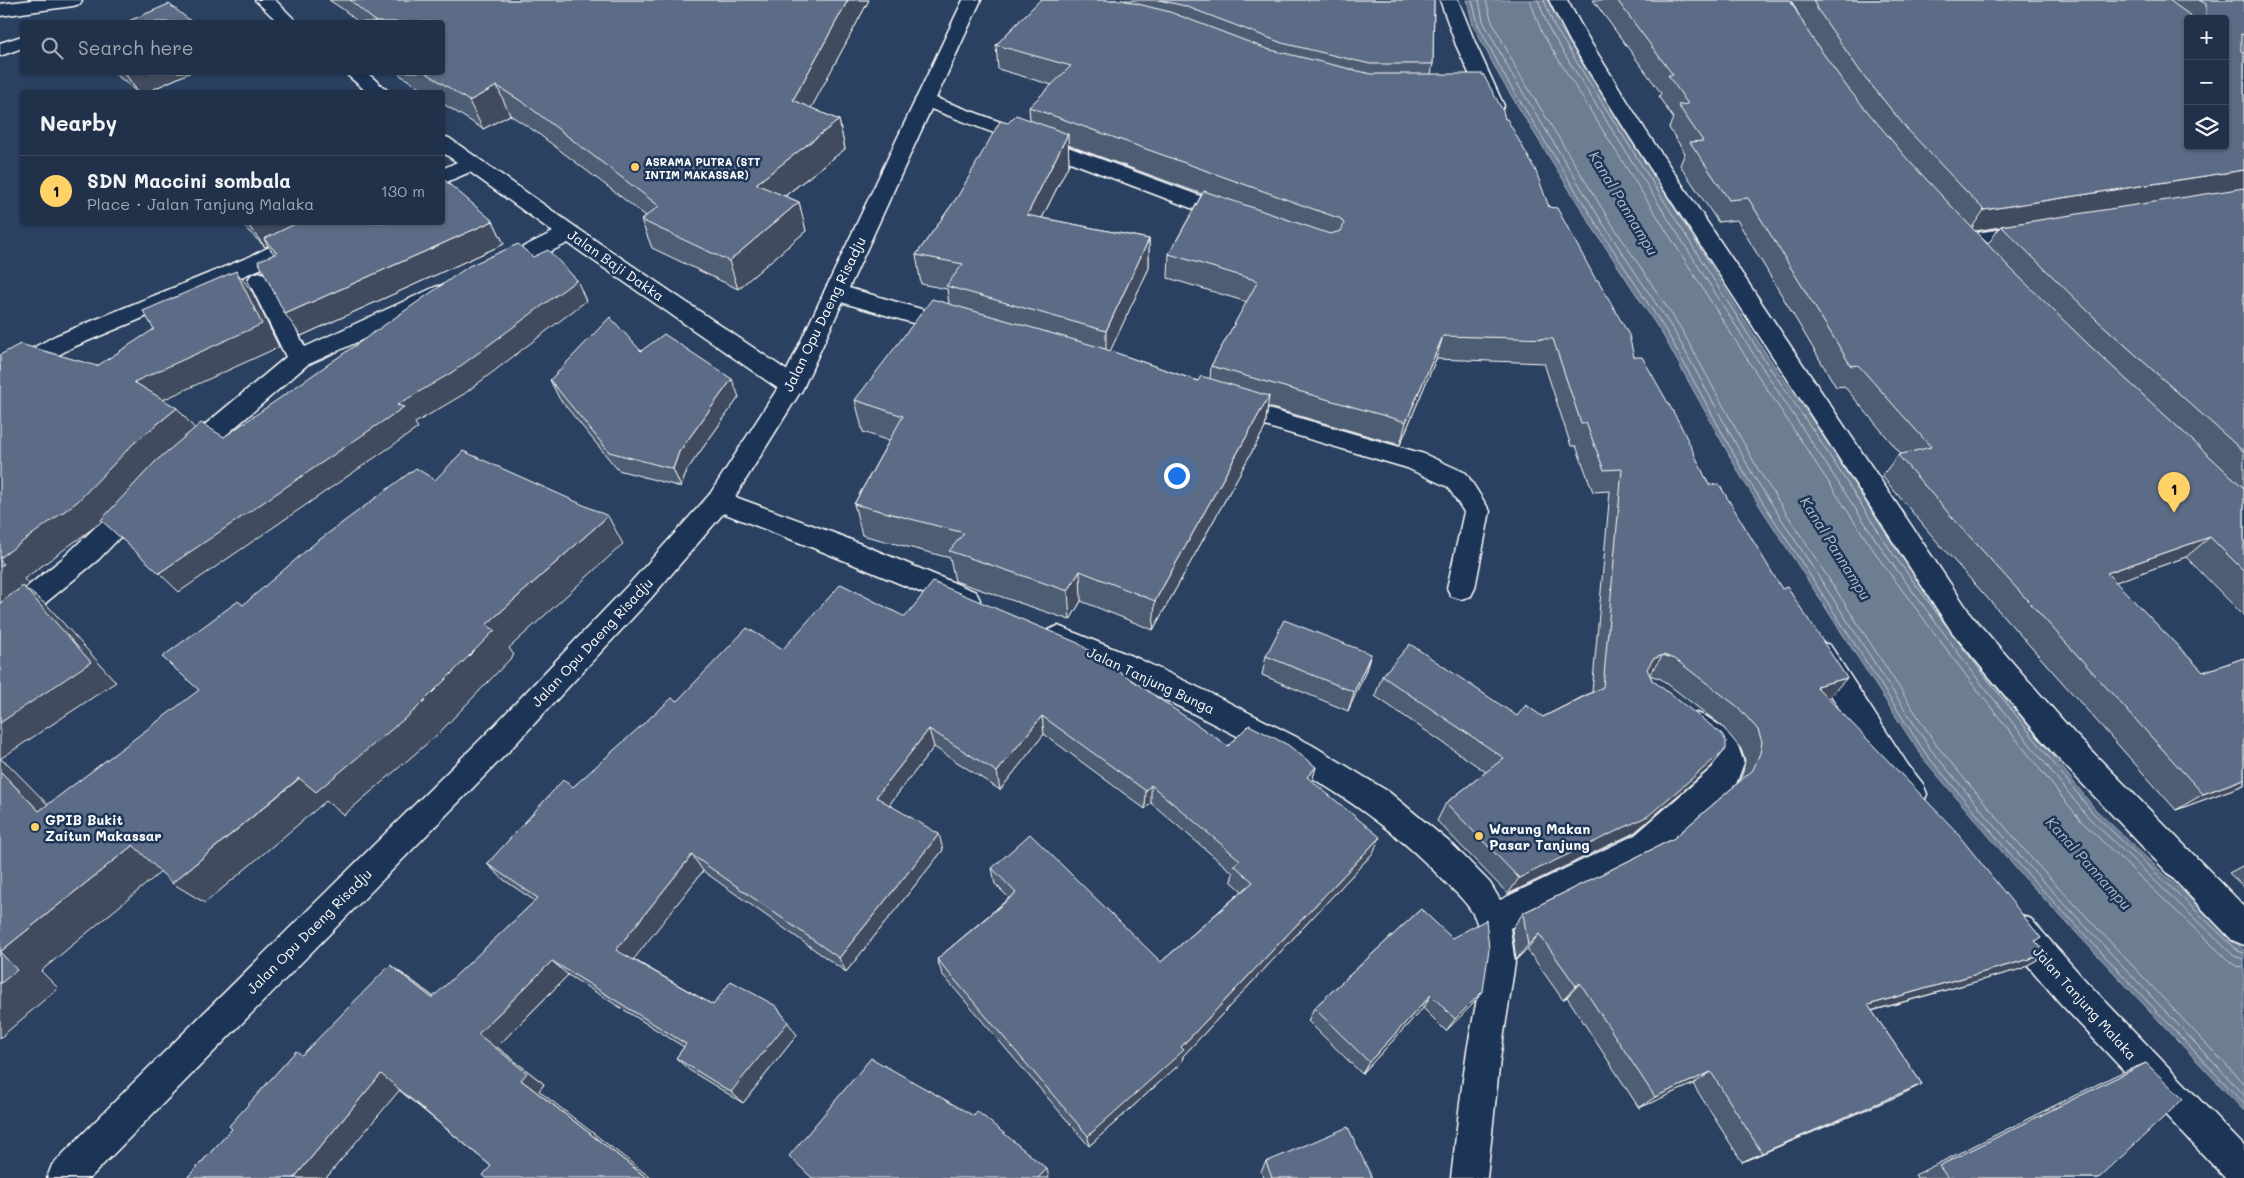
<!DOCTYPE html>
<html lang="en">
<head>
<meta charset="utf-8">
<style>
	:root { --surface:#203149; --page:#2d3d53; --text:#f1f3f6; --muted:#a2a9b4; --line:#3d4c61; --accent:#ffd166 }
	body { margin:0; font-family:Mali,sans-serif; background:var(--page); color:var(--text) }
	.controls { position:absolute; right:15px; top:15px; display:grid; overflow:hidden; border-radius:5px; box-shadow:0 1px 4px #0004 }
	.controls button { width:45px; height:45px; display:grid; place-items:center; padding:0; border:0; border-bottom:1px solid var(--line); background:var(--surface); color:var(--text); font:25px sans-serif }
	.you { position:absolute; left:1176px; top:475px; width:18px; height:18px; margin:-12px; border:4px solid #fff; border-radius:50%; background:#1a73e8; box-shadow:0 0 0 8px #1a73e833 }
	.badge { display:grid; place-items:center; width:32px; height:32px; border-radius:50%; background:var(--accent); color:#111; font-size:16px; font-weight:700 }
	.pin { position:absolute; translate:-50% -41px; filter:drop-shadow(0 1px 2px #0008) }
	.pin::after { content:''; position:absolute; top:26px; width:18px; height:15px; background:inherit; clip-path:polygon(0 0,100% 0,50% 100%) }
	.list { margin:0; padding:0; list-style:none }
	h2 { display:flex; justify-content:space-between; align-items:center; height:65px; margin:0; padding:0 20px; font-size:21px }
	h2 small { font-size:16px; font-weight:400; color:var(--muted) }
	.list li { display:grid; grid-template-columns:32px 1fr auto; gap:15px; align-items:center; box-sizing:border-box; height:70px; padding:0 20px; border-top:1px solid var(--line) }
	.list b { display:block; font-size:19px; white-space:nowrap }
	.list p { margin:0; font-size:16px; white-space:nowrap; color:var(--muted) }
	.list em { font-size:16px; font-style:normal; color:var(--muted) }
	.icon { flex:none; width:28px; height:28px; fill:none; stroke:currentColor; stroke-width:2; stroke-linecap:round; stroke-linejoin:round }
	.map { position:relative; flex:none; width:2244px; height:1178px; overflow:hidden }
	.search { position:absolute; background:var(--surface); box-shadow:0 1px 4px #0004; left:20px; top:20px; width:425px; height:55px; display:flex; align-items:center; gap:12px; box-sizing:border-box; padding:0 18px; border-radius:5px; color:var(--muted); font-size:19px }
	.panel { position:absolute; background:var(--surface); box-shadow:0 1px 4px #0004; left:20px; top:90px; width:425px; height:135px; border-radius:5px }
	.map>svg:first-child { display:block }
</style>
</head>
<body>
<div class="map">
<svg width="2244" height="1178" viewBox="0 0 2244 1178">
	<rect width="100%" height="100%" fill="#2a4161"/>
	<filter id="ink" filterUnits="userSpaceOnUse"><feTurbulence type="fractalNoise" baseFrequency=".02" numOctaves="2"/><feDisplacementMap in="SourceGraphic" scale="10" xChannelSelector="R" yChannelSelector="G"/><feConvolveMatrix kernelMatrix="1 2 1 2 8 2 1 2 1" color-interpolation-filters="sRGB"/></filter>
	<g filter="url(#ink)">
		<!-- water -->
		<polygon fill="#6d7d92" stroke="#a7b1be" points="1467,0 1548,0 1558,24 1767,355 1821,433 1897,551 1986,671 2095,809 2244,950 2244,1111 2019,872 1922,757 1743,480 1664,337 1593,228 1501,79 1473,25"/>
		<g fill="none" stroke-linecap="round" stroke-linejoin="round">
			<!-- shore -->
			<g stroke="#c5cbd3" stroke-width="1">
				<polyline points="1472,0 1478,24 1505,77 1597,225 1668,334 1747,478 1926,754 2023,869 2244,1104"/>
				<polyline points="1479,0 1483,21 1511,73 1602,222 1674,331 1753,475 1931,750 2028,865 2244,1095"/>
				<polyline points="1486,0 1491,19 1517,70 1608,218 1680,327 1759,471 1937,746 2033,860 2244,1084"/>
				<polyline points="1530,0 1542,33 1578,91 1751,365 1882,563 1971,682 2081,821 2229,961 2236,966 2244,967"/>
				<polyline points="1538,0 1549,29 1585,87 1758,361 1888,558 1977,678 2087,816 2234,956 2244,959"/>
				<polyline points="1544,0 1554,26 1763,358 1817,436 1893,554 1948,628"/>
				<polyline points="1955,638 2092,812 2238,951 2244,953"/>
			</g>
			<!-- lane casing -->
			<g stroke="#fff" stroke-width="3">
				<g id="lane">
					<polygon points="32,0 82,0 80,4 73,6 0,16 0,4"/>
					<polygon points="22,36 22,48 0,56 0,43"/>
					<polygon points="835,284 962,321 966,327 962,333 954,335 827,298 824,292 827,286"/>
					<polygon points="1230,398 1424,454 1466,473 1490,511 1475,588 1471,596 1461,599 1451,596 1447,588 1464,512 1448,487 1407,468 1221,413 1218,407 1221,401"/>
				</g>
			</g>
			<!-- street casing -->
			<g stroke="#fff" stroke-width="3">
				<g id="street">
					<polygon points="255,0 275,0 297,22 278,22"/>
					<polygon points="1440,0 1458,0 1476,45 1504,106 1501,110 1494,112 1487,110 1484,106 1456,45"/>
					<polygon points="1549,0 1567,0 1591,43 1646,131 1972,616 2074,733 2244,906 2244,945 2232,940 2052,752 1952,632 1626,131 1571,43"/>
					<polygon points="344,72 366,72 389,92 367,92"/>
					<polygon points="925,94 1241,211 1244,216 1241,221 1233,223 1225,221 918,104 915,100 918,96"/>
					<polygon points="442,136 449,138 577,228 801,380 804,386 801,392 792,395 783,392 568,243 505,274 497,277 489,274 486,269 489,264 553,232 470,172 442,184 442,169 457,162 442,152"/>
					<polygon points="320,222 350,222 347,227 265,267 71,348 9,383 0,386 0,366 55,336 249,257"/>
					<polygon points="2028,225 2036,227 2039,232 2036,237 1963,249 1955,247 1952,242 1955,237 1963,235"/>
					<polygon points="259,272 267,275 305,347 435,287 443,285 451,287 454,293 451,299 307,365 195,462 186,465 177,462 173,455 177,448 286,357 248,280 251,275"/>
					<polygon points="719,491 839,535 976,592 980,600 976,608 966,611 821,551 710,508 706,501 710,494"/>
					<polygon points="138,492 147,495 151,502 147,509 99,559 10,632 0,636 0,608 62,559 129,495"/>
					<path d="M1058,626L1139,659L1216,696L1312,745L1389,792L1454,846L1490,883L1500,900L1635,835L1713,767C1717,751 1690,742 1682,726L1687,717L1697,713L1707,717L1722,727L1732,736L1738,746L1744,763L1735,787L1657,855L1510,928L1515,963L1500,1059L1487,1178H1451C1456,1138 1460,1098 1466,1058C1472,1015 1489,967 1477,923C1472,906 1456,893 1444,881C1386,820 1318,779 1245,740C1180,706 1115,675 1048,646L1044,638L1048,630Z"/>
					<polygon points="1820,642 1830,645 1908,765 1923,784 1927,794 1923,804 1912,808 1901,804 1886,785 1806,654 1810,645"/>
					<polygon points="2019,914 2031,919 2084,979 2244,1146 2244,1178 2225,1178 2060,1003 2007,941 2003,930 2007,919"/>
				</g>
			</g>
			<!-- secondary casing -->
			<g stroke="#fff" stroke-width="3">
				<polygon id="secondary" points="963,0 981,0 804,386 728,508 651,598 509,751 90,1178 47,1178 52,1165 132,1084 487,733 631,582 710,494 781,383"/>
			</g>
			<!-- lane -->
			<use href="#lane" fill="#1d3557" fill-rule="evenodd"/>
			<!-- street -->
			<use href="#street" fill="#1d3557" fill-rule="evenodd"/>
			<!-- secondary -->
			<use href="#secondary" fill="#1d3557" fill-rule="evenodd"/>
		</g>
		<!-- wall -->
		<g fill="#4e5d73" stroke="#fff" fill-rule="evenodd">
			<polygon points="329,0 869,0 811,108 839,120 845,149 785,196 799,202 806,231 738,289 652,248 641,220 646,216 536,132 510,115 483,129 442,103 442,92 426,92 400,75 398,72 442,72 442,22 358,22 344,10"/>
			<path d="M1040,0H1434L1433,64L1431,74L1505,119L1549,207L1634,357L1709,485L1828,698H1827L2041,938L2035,941L2047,954L2021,969L1872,1011L1922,1084L1898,1096L1742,1162L1693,1084L1639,1108L1567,997L1563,1000L1527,949L1516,960L1512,929L1523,913L1673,839L1739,782L1743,772L1745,760L1741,749L1722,726L1661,679L1650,675L1652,680L1726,749L1710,768L1634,833L1508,894L1437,821L1446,803L1486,772L1375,696L1382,676L1517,716L1543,717L1592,692L1610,491L1593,492L1576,446H1571L1544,363L1436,359L1400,445L1268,407L1265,428L1153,630L1081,601L1070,620L955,581L950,558L862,535L854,504L889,441L863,432L855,400L949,304L947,289L921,284L916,255L958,196L1008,123L1030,120L1029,107L1052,85L998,69L996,45ZM1068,145L1202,194L1169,254L1168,278L1247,302L1211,366L1210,379L1198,381L1110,351L1149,268V239L1042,218L1069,164Z"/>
			<path d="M1593,0H1790L1803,23L1791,0H2244V616L2186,557L2115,582L2203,672L2244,658V785L2176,810L1933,537L1882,476L1898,455L1901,454L1844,386L1836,387L1737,220L1718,222L1680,165L1685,153L1669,128L1673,118L1659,97L1661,93ZM2188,19H2225L2188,146ZM2000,227L1988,244L1975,231L1987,229Z"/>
			<polygon points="113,72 191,72 147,92 137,92"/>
			<polygon points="493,221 504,244 301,336 274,254 268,246 265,247 239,222 442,222"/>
			<polygon points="641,351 739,397 687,470 681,487 618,470 559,398 550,380"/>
			<polygon points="905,617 1228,746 1316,767 1312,781 1373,853 1183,1056 1182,1062 1089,1146 942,974 937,959 1009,898 995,884 992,868 1161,962 1242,891 1231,881 1233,873 1151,803 1145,809 1044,734 1000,790 934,747 889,805 943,850 846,972 703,871 633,959 713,1005 797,1035 743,1103 689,1070 676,1058 684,1047 568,975 497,1047 544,1084 539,1091 491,1166 399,1090 326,1178 187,1178 232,1129 303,1055 410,979 434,997 535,901 504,880 487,864 573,787 677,701 783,649"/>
			<polygon points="1371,654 1365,673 1348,711 1262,675 1266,656"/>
			<polygon points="2244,865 2244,887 2229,873"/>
			<polygon points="1421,909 1483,991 1473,1004 1446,1031 1423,1008 1362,1074 1308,1021 1314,1008"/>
			<polygon points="2146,1063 2099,1178 1917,1178 1915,1175 2116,1075"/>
			<polygon points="1266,1162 1372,1178 1264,1178 1261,1171"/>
		</g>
		<!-- shaded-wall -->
		<g fill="#404c5e" stroke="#fff">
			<polygon points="848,0 869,0 800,129 793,100"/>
			<polygon points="124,72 191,72 147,92 138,92"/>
			<polygon points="497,86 510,115 483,129 469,101"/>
			<polygon points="839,120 845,149 764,212 756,184"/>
			<polygon points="1068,134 1069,164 1029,244 1027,215"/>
			<polygon points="2244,170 2244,190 2001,226 2000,227 1969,232 1984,210"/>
			<polygon points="799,202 806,231 738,289 729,261"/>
			<polygon points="493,221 504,244 301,336 285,314"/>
			<polygon points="253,222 315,222 264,239 268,246 265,247 248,225"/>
			<polygon points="1149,239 1149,268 1106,360 1106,331"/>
			<polygon points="236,271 253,293 279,347 154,404 134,382"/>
			<polygon points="577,280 586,301 464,394 415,423 418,428 179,592 159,573 397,405"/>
			<polygon points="1443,336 1436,359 1400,445 1406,422"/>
			<polygon points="732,379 739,397 687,470 681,487 673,469 679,452"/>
			<polygon points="1269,396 1265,428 1153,630 1155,601"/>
			<polygon points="177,408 196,430 155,465 100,523 24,579 29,585 25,588 48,606 116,682 0,759 8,764 76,833 39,811 0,771 0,558 134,443"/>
			<polygon points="608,516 623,544 509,648 514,655 438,734 344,815 326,801 205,903 172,883 486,625"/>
			<polygon points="2210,537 2186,557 2085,593 2107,573"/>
			<polygon points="1080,571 1081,601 1070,620 1068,591"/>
			<polygon points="1371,654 1365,673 1348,711 1354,692"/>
			<polygon points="1663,655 1649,675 1639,679 1653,659"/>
			<polygon points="1847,678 1828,698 1798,706 1816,686"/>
			<polygon points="1042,716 1044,734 1000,790 997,772"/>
			<polygon points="929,729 934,747 882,814 876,797"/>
			<polygon points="1726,749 1710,768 1634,833 1508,894 1519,878"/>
			<polygon points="1316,767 1311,785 1307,777"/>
			<polygon points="2244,779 2244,785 2176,810 2203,794"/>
			<polygon points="1151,785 1151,803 1145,809 1146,791"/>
			<polygon points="939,834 943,850 846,972 839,958"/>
			<polygon points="1380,837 1373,853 1183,1056 1182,1062 1089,1146 1088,1136 1181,1047"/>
			<polygon points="133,845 168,866 41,971 58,988 0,1038 0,952"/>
			<polygon points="692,855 703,871 630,964 616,950"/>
			<polygon points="1539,934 1527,949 1516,960 1528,945"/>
			<polygon points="2047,954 2021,969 1845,1018 1868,1005"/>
			<polygon points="552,961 568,975 497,1047 544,1084 539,1091 651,1178 647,1178 521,1080 478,1034"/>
			<polygon points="390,965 410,979 452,1011 432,998"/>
			<polygon points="1580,983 1567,997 1563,1000 1576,986"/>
			<polygon points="1483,991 1473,1004 1446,1031 1455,1019"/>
			<polygon points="1431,995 1423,1008 1362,1074 1369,1062"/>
			<polygon points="776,1006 797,1035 743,1103 731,1092"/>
			<polygon points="1711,1072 1693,1084 1639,1108 1655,1097"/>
			<polygon points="381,1074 403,1086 326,1178 294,1178"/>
			<polygon points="1922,1084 1898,1096 1742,1162 1762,1153"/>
			<polygon points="1047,1169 1049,1178 1038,1178"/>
		</g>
		<!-- building -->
		<g fill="#5b6c86" stroke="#fff">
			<polygon points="350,0 848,0 793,100 839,120 756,184 799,202 729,261 641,220 659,206 524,103 497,86 469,101 425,72 442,72 442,22 376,22"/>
			<polygon points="1040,0 1122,0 1170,12 1267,49 1371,74 1483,74 1503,111 1505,119 1507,119 1535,169 1549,207 1557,208 1596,280 1598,280 1629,335 1634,357 1642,357 1680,424 1709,485 1719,484 1782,589 1787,587 1847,678 1816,686 1952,827 2041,938 2035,941 2047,954 1868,1005 1922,1084 1762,1153 1711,1072 1655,1097 1580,983 1576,986 1539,934 1528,945 1523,913 1673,839 1753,770 1760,753 1762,742 1758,730 1738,707 1675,659 1663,655 1653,659 1647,669 1652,680 1722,734 1726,741 1726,749 1648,816 1519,878 1446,803 1504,758 1382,676 1410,644 1517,716 1526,705 1543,717 1603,687 1622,469 1604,470 1586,423 1581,423 1553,339 1443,336 1406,422 1211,366 1258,281 1169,254 1204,191 1330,234 1341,231 1344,224 1341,219 1029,107 1071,66 996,45"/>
			<polygon points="1159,0 1434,0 1433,64 1370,64 1282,43 1185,6"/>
			<polygon points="1617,0 1790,0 1810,35 1847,87 1909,161 2009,267 2090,346 2244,488 2244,571 2210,537 2107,573 2203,672 2244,658 2244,779 2203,794 1951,516 1898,455 1931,447 1858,365 1851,366 1748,198 1729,200 1690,142 1703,141 1678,105 1688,104 1668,75 1673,75"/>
			<polygon points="1813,0 2169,0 2195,19 2188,19 2188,146 2225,146 2225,19 2206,19 2206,4 2199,0 2244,0 2244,35 2241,34 2241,51 2244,53 2244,170 1984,210 1907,129 1860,71 1818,10"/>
			<polygon points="169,4 192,22 126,22"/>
			<polygon points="1016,115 1068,134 1027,215 1149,239 1106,331 946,286 963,264 916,255 958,196 1000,121 1008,123"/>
			<polygon points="442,178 493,221 285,314 258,261 277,253 264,239 299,222 442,222"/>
			<polygon points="2244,188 2244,452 2097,320 2001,226"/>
			<polygon points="518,244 533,257 548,250 577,280 451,373 397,405 404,407 159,573 101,520 156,461 201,423 224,437 469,266"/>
			<polygon points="236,271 262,324 134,382 177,408 134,443 77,502 0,558 0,355 20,344 97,366 154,329 143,311"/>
			<polygon points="932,299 1099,347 1198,381 1201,376 1269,396 1155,601 1080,571 1068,591 949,551 964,533 854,504 903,416 855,400"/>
			<polygon points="610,317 641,351 664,334 732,379 679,452 673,469 609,452 550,380"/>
			<polygon points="463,451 608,516 486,625 495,630 415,710 316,792 299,778 172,883 133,845 0,952 17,970 0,984 0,771 39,811 199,690 162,657 238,601 243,605 315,543 416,468 435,480"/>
			<polygon points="0,560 4,564 0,567"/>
			<polygon points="933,582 1078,643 1228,746 1249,725 1288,745 1316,767 1307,777 1380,837 1181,1047 1184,1050 1088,1136 937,959 1016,893 992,868 1030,834 1161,962 1253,882 1234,865 1240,860 1151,785 1146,791 1042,716 997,772 929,729 876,797 939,834 839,958 692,855 616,950 713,1005 731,981 776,1006 788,1022 731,1092 676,1058 686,1044 552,961 478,1034 527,1073 521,1080 647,1178 486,1178 483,1175 491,1166 381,1074 294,1178 187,1178 232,1129 229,1126 296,1051 302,1055 390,965 432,998 538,898 487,864 563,780 573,787 672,698 677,701 747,628 783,649 841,584 905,617"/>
			<polygon points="23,586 91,662 0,723 0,603"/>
			<polygon points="1284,620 1371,654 1354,692 1266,656"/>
			<polygon points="1421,909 1452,938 1486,920 1489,949 1483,991 1455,1019 1431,995 1369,1062 1314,1008"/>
			<polygon points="871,1058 974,1116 977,1111 1047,1169 1038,1178 812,1178 789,1156"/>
			<polygon points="2146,1063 2183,1099 2099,1178 1948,1178 1939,1166"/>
			<polygon points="1348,1127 1372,1178 1272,1178 1266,1162"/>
		</g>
	</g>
	<!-- markers -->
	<g fill="#ffd166" stroke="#1d3557" stroke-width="2">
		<circle cx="635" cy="167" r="5"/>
		<circle cx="35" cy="827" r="5"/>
		<circle cx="1479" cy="836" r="5"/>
	</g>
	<g text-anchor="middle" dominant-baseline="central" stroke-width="5" stroke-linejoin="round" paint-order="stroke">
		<!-- far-poi labels -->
		<g font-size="11" font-weight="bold" fill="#fff" stroke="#1d3557" text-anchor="start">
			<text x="645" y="161">ASRAMA PUTRA (STT<tspan x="645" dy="13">INTIM MAKASSAR)</tspan></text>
		</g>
		<!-- street labels -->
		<g font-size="14" fill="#fff" stroke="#1d3557">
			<text transform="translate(616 265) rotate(35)">Jalan Baji Dakka</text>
			<text transform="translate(824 314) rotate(-64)">Jalan Opu Daeng Risadju</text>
			<text transform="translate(592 642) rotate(-47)">Jalan Opu Daeng Risadju</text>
			<text transform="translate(1151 680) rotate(25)">Jalan Tanjung Bunga</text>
			<text transform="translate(309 931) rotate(-45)">Jalan Opu Daeng Risadju</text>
			<text transform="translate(2085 1003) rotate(48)">Jalan Tanjung Malaka</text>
		</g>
		<!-- poi labels -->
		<g font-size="14" font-weight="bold" fill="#fff" stroke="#1d3557" text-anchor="start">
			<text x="45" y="819">GPIB Bukit<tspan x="45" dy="16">Zaitun Makassar</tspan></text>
			<text x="1489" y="828">Warung Makan<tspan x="1489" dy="16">Pasar Tanjung</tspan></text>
		</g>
		<!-- water labels -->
		<g font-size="15" font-style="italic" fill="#b6bec8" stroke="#1d3557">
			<text transform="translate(1624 203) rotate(59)">Kanal Pannampu</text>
			<text transform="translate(1836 548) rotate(58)">Kanal Pannampu</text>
			<text transform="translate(2089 863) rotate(48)">Kanal Pannampu</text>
		</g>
	</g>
</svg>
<div class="controls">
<button>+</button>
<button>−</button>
<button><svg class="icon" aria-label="layers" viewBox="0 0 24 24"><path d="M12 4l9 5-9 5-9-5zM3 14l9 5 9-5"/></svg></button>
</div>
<div class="you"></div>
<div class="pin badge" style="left:2174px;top:513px">1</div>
<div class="search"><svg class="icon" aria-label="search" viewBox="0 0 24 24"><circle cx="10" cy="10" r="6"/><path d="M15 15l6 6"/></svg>Search here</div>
<section class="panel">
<h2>Nearby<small></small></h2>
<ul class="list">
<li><span class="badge">1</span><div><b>SDN Maccini sombala</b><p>Place · Jalan Tanjung Malaka</p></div><em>130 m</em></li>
</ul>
</section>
</div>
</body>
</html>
